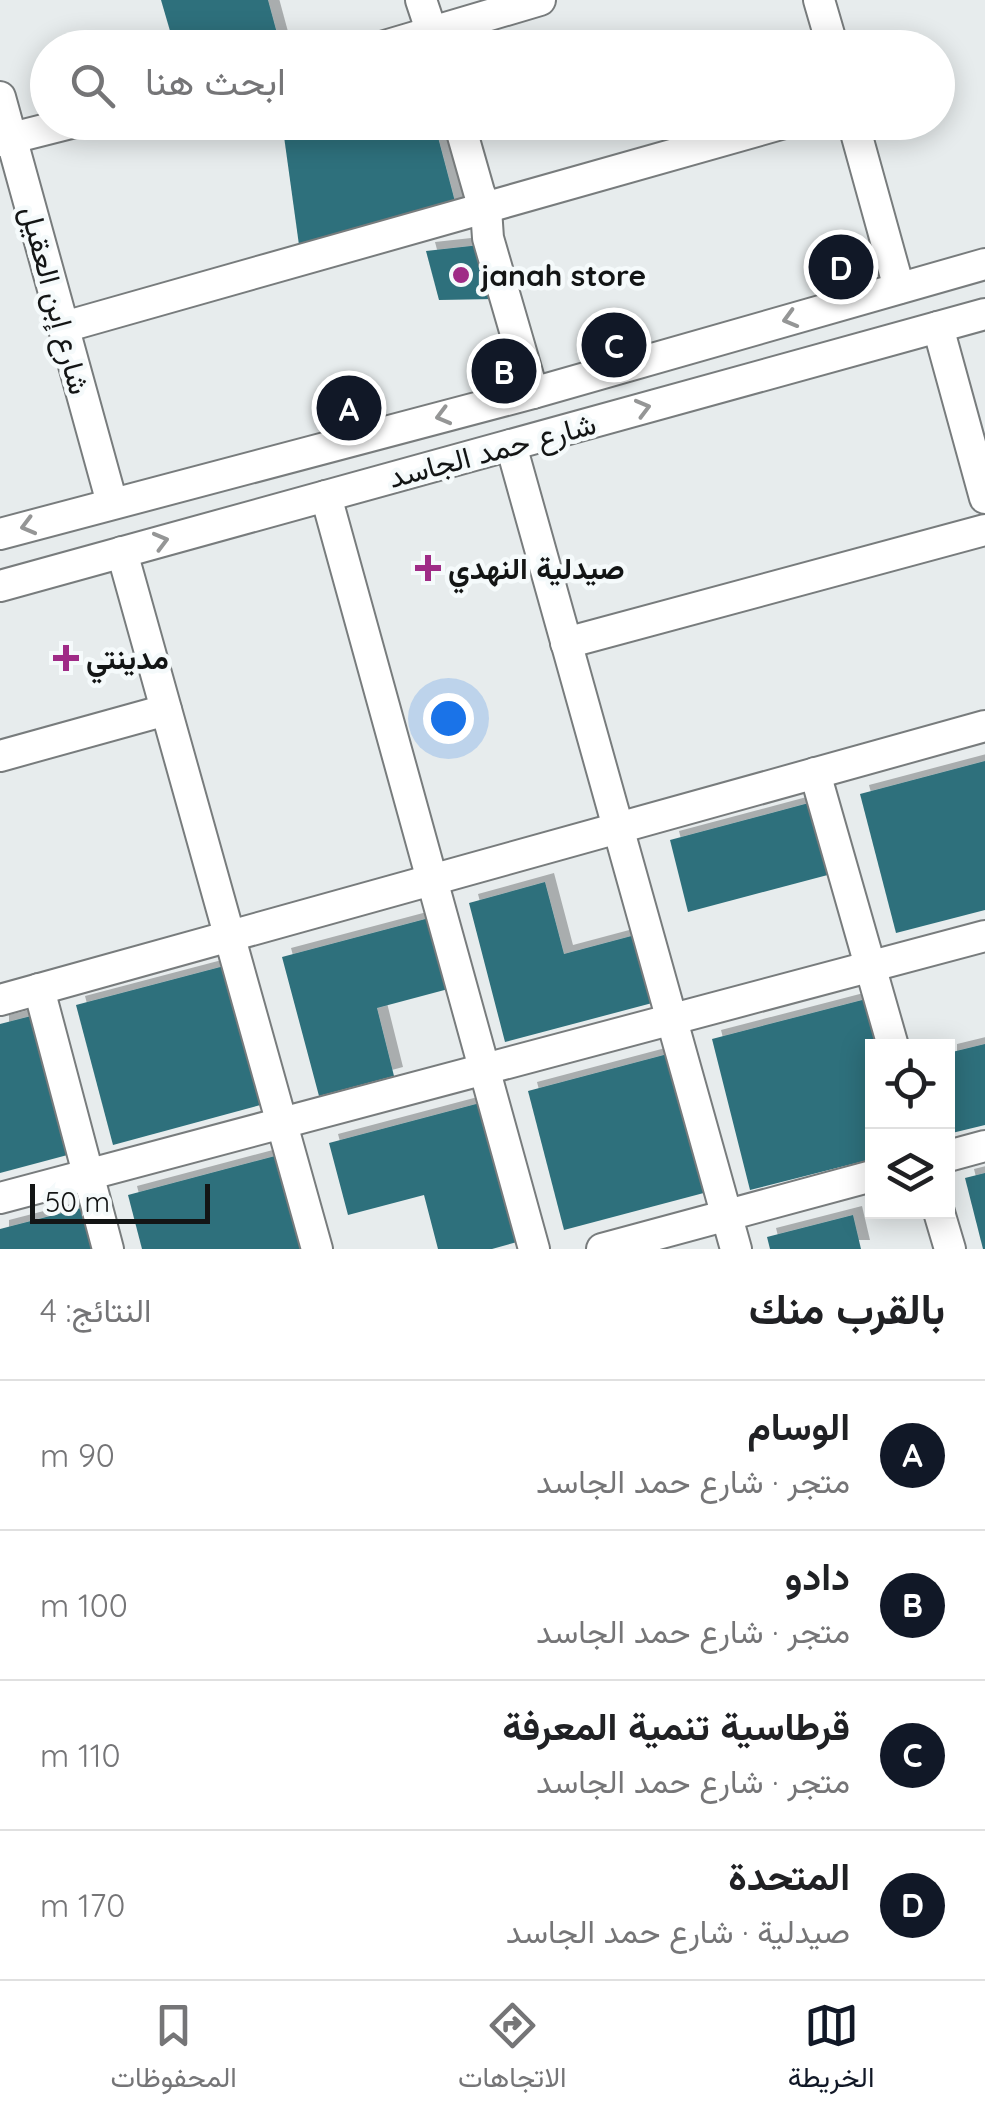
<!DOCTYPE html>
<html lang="ar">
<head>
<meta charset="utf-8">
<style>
	:root { --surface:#fff; --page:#f2f2f2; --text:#202124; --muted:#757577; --line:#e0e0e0; --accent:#111827 }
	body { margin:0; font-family:Quicksand,Vazirmatn,sans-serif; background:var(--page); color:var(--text); direction:rtl }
	.controls { position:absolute; right:30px; bottom:30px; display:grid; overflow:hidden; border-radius:0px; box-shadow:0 5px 25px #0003 }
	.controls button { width:90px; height:90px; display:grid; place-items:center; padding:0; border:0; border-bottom:2px solid var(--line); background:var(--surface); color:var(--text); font:50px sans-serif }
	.scale { position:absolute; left:30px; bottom:25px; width:180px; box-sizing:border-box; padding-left:10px; border:5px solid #131515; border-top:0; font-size:28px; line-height:35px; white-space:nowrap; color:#131515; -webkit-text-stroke:8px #f5fafb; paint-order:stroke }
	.you { position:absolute; left:448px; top:718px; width:35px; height:35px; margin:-25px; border:8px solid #fff; border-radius:50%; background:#1a73e8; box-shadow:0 0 0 15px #1a73e833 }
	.badge { display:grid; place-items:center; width:65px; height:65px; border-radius:50%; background:var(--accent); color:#fff; font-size:32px; font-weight:700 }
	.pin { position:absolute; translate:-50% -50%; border:5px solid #fff; box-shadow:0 2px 10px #0006 }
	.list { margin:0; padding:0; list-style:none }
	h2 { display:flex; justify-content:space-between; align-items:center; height:130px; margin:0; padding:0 40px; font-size:42px }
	h2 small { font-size:32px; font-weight:400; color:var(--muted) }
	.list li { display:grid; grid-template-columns:65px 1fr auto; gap:30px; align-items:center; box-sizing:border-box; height:150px; padding:0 40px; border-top:2px solid var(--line) }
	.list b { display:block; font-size:38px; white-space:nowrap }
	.list p { margin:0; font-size:32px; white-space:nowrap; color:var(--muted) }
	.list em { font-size:32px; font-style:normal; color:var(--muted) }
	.icon { flex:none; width:55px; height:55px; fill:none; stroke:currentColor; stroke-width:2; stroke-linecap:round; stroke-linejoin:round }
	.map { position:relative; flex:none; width:985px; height:1249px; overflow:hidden; direction:ltr }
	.search { position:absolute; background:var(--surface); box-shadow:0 5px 25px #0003; left:30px; right:30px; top:30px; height:110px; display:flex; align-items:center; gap:25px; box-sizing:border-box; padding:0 35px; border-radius:55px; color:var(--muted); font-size:38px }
	.sheet { height:730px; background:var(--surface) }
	nav { display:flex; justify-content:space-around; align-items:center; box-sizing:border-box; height:140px; border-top:2px solid var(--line); background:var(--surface); font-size:28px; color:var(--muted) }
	nav a { display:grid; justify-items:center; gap:5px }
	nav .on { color:var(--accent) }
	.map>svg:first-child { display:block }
</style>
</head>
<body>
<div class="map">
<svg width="985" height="1249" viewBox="0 0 985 1249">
	<defs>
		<filter id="shadow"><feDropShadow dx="9" dy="-9" stdDeviation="0" flood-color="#0004"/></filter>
	</defs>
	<rect width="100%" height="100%" fill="#e7eced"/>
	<!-- building -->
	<g fill="#2f707b" filter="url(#shadow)">
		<polygon points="161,0 268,0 281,48 175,48"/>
		<polygon points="282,122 434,122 458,213 299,245"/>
		<polygon points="480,245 495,299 439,300 426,251"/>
		<polygon points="985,761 985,910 896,933 860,794"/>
		<polygon points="820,800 839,872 688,912 670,840"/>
		<polygon points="545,882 564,954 639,934 656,1002 505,1042 469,903"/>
		<polygon points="433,917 452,988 377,1008 394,1076 319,1096 282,957"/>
		<polygon points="228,965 264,1104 113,1145 76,1005"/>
		<polygon points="870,998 882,1046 872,1046 872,1159 750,1190 712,1039"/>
		<polygon points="39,1014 75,1153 0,1173 0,1024"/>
		<polygon points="985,1044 985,1125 952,1133 948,1114 948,1053"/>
		<polygon points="679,1051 715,1190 564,1230 528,1091"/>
		<polygon points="480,1103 517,1242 492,1249 438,1249 424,1195 348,1215 329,1143"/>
		<polygon points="279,1155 303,1249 142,1249 128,1195"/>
		<polygon points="985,1173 985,1249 983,1249 965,1178"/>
		<polygon points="85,1207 96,1249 0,1249 0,1229"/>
		<polygon points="853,1215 861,1249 770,1249 767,1237"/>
	</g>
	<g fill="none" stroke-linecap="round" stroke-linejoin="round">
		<!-- minor casing -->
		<g stroke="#787c7d" stroke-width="34">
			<g id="minor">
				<polyline points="421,0 437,48"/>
				<polyline points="819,0 833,48"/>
				<polyline points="378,48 540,0"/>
				<polyline points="0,97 112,503"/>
				<polyline points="459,122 479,192 486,209 488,238 533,393"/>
				<polyline points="853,122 899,288"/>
				<polyline points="0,141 75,122"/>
				<polyline points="64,327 788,122"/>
				<polyline points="938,327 985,498"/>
				<polyline points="511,445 736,1249"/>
				<polyline points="326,496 534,1249"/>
				<polyline points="0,534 533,393 985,264"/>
				<polyline points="122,552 317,1249"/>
				<polyline points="0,586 985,314"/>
				<polyline points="566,643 985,530"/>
				<polyline points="0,756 166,710"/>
				<polyline points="815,773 893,1046"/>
				<polyline points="39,989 108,1249"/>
				<polyline points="0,1000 985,726"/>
				<polyline points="948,1156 985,1146"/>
				<polyline points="0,1198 985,936"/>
				<polyline points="939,1212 950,1249"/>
				<polyline points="602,1249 872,1176"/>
			</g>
		</g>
		<!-- minor -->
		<use href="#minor" stroke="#fff" stroke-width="30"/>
	</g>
	<!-- one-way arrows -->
	<defs><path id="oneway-chevron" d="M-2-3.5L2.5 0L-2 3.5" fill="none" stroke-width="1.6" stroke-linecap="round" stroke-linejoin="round" transform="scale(2.5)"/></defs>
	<g stroke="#959696">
		<use href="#oneway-chevron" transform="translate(790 319) rotate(164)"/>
		<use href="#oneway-chevron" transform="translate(643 408) rotate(-15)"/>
		<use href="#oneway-chevron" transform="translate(443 416) rotate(165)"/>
		<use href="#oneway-chevron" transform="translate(28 526) rotate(165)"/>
		<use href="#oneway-chevron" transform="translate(161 541) rotate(-15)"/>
	</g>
	<!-- markers -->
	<g fill="#9f2b86" stroke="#f5fafb" stroke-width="4">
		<circle cx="461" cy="275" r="10"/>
		<path d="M423 553h10v10h10v10h-10v10h-10v-10h-10v-10h10z"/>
		<path d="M61 643h10v10h10v10h-10v10h-10v-10h-10v-10h10z"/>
	</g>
	<g text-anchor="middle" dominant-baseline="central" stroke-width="9" stroke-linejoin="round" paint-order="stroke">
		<!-- poi labels -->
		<g font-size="30" font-weight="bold" fill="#131515" stroke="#f5fafb" text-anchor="start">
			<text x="481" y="275">janah store</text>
			<text x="448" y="568">صيدلية النهدي</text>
			<text x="86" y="658">مدينتي</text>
		</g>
		<!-- street labels -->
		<g font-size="30" fill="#131515" stroke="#f5fafb">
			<text transform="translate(56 300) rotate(75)">شارع إبن العقيل</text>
			<text transform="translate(492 450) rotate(-15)">شارع حمد الجاسد</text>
		</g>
	</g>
</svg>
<div class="controls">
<button><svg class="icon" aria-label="locate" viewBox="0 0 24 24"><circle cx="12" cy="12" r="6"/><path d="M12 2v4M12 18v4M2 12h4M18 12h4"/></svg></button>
<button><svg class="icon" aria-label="layers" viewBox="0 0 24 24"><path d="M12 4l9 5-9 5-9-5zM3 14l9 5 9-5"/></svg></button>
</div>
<div class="scale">50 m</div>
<div class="you"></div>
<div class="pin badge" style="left:349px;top:408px">A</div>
<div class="pin badge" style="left:504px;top:371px">B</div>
<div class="pin badge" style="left:614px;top:345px">C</div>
<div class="pin badge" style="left:841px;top:267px">D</div>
<div class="search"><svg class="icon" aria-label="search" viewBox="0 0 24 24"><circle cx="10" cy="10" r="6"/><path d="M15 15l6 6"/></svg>ابحث هنا</div>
</div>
<section class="sheet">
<h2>بالقرب منك<small>النتائج: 4</small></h2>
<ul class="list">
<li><span class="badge">A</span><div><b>الوسام</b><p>متجر · شارع حمد الجاسد</p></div><em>90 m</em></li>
<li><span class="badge">B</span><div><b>دادو</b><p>متجر · شارع حمد الجاسد</p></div><em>100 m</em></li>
<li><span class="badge">C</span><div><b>قرطاسية تنمية المعرفة</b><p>متجر · شارع حمد الجاسد</p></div><em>110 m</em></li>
<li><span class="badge">D</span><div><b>المتحدة</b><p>صيدلية · شارع حمد الجاسد</p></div><em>170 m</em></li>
</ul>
</section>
<nav>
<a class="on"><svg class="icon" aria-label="map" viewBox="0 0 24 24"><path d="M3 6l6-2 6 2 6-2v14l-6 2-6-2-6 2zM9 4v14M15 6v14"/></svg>الخريطة</a>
<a><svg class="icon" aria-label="directions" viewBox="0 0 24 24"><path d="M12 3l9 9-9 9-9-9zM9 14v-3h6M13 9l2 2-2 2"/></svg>الاتجاهات</a>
<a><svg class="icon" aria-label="saved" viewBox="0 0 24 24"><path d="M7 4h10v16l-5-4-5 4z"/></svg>المحفوظات</a>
</nav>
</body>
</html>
